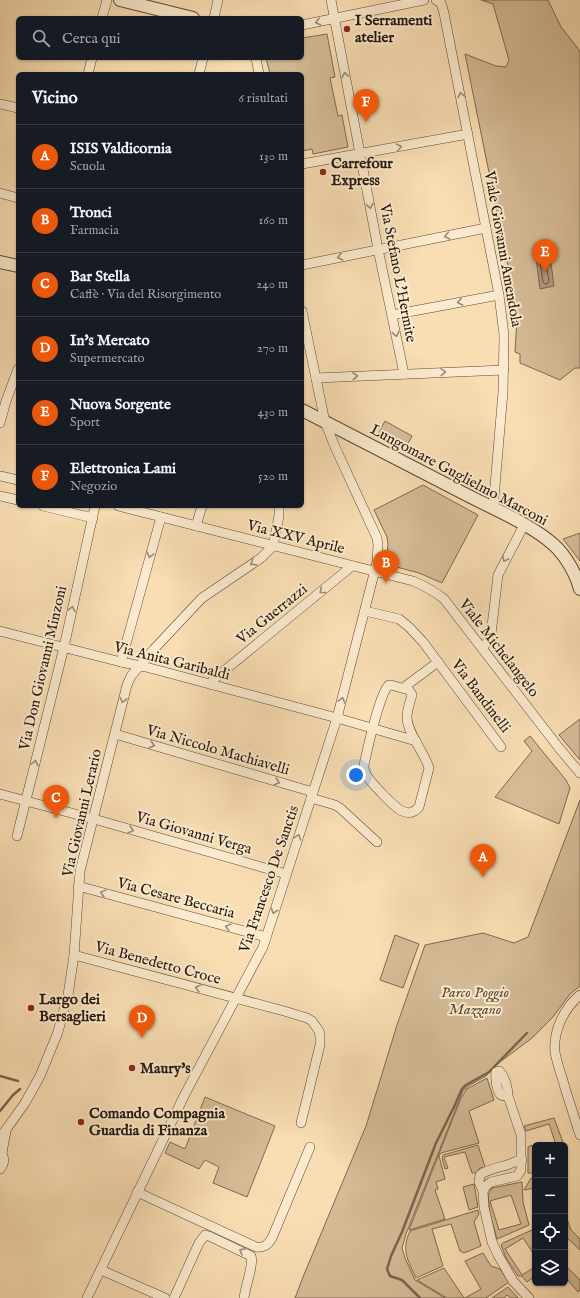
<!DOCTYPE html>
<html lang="it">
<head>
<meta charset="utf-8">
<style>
	:root { --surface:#171b24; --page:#242831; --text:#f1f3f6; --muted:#9ea1a6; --line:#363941; --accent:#ea580c }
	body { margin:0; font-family:"IM FELL English",serif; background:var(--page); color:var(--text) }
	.controls { position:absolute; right:12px; bottom:12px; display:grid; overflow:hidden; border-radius:6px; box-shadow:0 1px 3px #0004 }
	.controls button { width:36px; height:36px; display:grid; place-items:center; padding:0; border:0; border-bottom:1px solid var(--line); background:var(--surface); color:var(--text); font:20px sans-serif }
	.you { position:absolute; left:356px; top:775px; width:14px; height:14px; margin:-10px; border:3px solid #fff; border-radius:50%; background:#1a73e8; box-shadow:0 0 0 6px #1a73e833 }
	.badge { display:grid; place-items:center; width:26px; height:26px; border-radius:50%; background:var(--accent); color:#fff; font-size:13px; font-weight:700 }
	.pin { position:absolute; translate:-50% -33px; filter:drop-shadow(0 1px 2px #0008) }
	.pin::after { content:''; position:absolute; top:21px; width:14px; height:12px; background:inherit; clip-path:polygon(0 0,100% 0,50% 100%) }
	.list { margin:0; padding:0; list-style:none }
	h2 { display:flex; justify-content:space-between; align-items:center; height:52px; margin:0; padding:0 16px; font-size:17px }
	h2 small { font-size:13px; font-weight:400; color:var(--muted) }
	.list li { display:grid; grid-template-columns:26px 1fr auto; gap:12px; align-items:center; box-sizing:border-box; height:64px; padding:0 16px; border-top:1px solid var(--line) }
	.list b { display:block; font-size:15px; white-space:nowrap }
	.list p { margin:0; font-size:13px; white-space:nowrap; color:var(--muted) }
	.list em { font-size:13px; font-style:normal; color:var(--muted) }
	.icon { flex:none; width:22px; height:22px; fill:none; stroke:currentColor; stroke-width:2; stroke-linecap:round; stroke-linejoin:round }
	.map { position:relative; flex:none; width:580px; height:1298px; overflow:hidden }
	.search { position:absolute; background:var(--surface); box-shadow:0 1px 3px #0004; left:16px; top:16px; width:288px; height:44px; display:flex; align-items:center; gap:10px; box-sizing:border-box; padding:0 14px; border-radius:6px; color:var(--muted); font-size:15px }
	.panel { position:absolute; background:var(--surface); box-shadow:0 1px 3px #0004; left:16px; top:72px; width:288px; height:436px; border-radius:6px }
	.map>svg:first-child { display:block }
</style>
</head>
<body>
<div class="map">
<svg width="580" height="1298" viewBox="0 0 580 1298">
	<rect width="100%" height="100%" fill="#f9deb3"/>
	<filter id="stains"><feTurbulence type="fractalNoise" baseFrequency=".005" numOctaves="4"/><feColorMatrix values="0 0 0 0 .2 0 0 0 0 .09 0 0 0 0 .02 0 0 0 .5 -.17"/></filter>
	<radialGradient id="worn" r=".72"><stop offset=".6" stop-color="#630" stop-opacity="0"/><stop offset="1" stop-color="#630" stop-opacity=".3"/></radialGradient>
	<!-- green -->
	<g fill="#d5bc97" stroke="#7d6a52" fill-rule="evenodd">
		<polygon points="481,0 548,0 561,27 580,51 580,368 575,368 560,380 520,363 520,354 515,352 517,317 516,306 465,54 496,66 506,67 509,60 493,4"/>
		<polygon points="327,34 335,77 330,78 338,116 342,115 348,147 313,154 312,149 302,151 302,74 270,74 266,58 302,58 302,38"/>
		<polygon points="385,421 412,436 404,451 377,436"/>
		<polygon points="423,485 478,515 442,583 419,573 393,566 388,562 387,555 388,545 387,537 374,510"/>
		<polygon points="580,533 580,561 563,539"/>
		<polygon points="580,719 580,760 559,735"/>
		<polygon points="530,736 566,780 570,788 559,824 495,797 532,751 524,741"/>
		<polygon points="580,800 580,986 570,994 553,1017 532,1038 500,1062 486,1076 470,1085 463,1091 406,1234 402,1248 405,1258 415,1280 445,1298 295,1298 303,1277 366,1126 397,1025 425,945 483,933 514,943 528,937"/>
		<polygon points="395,935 419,944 403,988 380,980"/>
		<polygon points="487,1078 494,1100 469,1111 479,1143 441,1153 439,1156 445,1179 436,1182 438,1189 435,1190 445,1219 409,1230 461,1098 467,1089"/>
		<polygon points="205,1097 275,1126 247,1197 213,1183 219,1167 205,1160 199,1169 165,1153 170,1142 185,1149"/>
		<polygon points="554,1118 564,1145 556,1145 549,1124 526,1131 524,1126"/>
		<polygon points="478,1145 485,1167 480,1168 477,1173 472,1173 465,1152 444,1157 448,1168 445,1169 442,1158 443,1155"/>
		<polygon points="532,1145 535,1158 535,1173 528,1173 528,1147"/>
		<polygon points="531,1178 535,1178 535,1188 524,1190"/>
		<path d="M522,1182L523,1202L529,1225L497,1239L490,1214L488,1195L492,1188ZM511,1195L521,1224L499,1230L490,1201Z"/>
		<polygon points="474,1184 478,1207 469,1210 463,1187"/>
		<path d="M478,1210L479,1214L474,1222L481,1246L464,1253L460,1251L451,1224L432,1229L443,1266L416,1278C408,1261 401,1250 410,1231Z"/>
		<polygon points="567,1219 571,1230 580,1239 580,1250 565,1236 565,1220"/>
		<polygon points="532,1230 535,1236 535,1256 523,1238 505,1249 522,1275 535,1267 535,1276 527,1282 522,1276 518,1276 506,1258 501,1245 503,1243"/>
		<polygon points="483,1253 491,1266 500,1269 509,1282 486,1298 465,1298 481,1289 465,1261"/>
		<polygon points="565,1265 580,1280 580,1290 578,1292 565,1277"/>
		<polygon points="444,1268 464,1298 465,1298 447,1298 417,1280"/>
		<polygon points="508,1287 518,1298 511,1298 507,1295 504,1298 492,1298"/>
	</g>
	<!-- water -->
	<polygon fill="#b19a7b" stroke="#79664f" points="550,256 554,286 540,289 536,258"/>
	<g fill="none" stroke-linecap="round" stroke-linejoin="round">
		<!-- shore -->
		<polygon stroke="#6b5844" stroke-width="1" points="542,261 545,261 546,263 549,281 548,283 545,284 543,282 540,263"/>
		<!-- stream -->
		<g stroke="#79664f" stroke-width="2.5">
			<polyline points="0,1076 18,1081"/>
			<polyline points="0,1111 13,1095 20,1089"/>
			<polyline points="420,1298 402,1280 390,1276 387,1269 391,1256 402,1232 436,1143 454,1107 462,1089 466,1085 489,1072 527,1033"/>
		</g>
		<!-- minor casing -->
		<g stroke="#5a4936" stroke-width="10">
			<g id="minor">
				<polyline points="331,0 378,249 404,374"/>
				<polyline points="436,0 441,3 444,13 491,254 499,295 504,335 503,392 493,509"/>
				<polyline points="102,18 107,0"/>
				<polyline points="214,18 218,0"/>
				<polyline points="302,25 424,0"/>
				<polyline points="256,58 259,74"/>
				<polyline points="88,74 92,58"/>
				<polyline points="199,74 203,58"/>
				<polyline points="0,104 18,108"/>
				<polyline points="302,164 468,134"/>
				<polyline points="0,193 18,198"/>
				<polyline points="302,265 486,228"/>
				<polyline points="392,315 499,295"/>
				<polyline points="316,378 504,370"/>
				<polyline points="0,423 6,401 18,369"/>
				<polyline points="0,476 18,480"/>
				<polyline points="0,496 18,500"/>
				<polyline points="43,506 93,518"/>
				<path d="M118,506L413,581C425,586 434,591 444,599L559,748L580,773"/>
				<polyline points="196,526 202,506"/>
				<polyline points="365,611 399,619 409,627 423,642 501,747"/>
				<polyline points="0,631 121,662 146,667 337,718 416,741"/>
				<polyline points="482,648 489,640 491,634 498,575 524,525"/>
				<polyline points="121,662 161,517"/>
				<polyline points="212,685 213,680 352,566"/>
				<path d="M389,685H391L409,690L412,695C410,702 407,710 407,717C407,733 425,753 429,768L419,807C414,813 409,814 402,811C395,808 369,781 366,774C364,771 364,769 364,765C367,751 380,692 389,685Z"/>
				<polyline points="405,688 407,685 438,662"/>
				<polyline points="115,734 313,792"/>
				<polyline points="0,794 94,819 286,874"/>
				<polyline points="311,798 335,805 340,808 377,842"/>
				<polyline points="17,836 64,647 95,506"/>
				<polyline points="78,886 266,937"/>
				<polyline points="74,955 284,1011 307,1018 312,1021 319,1031 320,1036 320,1045 301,1123"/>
				<path d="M580,995C564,1008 553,1031 555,1052C557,1064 562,1076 565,1088C570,1104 575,1119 580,1135"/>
				<path d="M508,1096C505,1096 503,1096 501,1095C497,1093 495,1077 496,1072L499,1071C505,1076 508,1089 508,1096L521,1135V1170L517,1176L491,1182L486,1186L483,1191L484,1207L492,1242L498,1255L513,1281L529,1298"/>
				<polyline points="0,1138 25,1103 40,1076 58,1032 68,995 74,955 80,871 127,685 131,676 154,649 202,598 261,558 273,546 279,516 279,506"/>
				<path d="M0,1152C5,1157 5,1163 0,1169"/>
				<polyline points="2,1153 6,1131"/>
				<path d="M483,1191L479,1182L480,1175C488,1169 497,1168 507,1165C512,1163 516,1161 522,1160"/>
				<path d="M137,1192L256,1247C264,1248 268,1245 272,1238L310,1147"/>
				<polyline points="101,1270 165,1298"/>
				<polyline points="87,1298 184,1096 263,947 337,718 377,562 378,545 377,538 335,447 325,422 302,311"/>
				<path d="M174,1298L199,1243L205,1235L209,1236L251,1256C254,1264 245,1287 244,1298"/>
			</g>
		</g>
		<!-- tertiary casing -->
		<g stroke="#5a4936" stroke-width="14">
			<g id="tertiary">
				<polyline points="120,0 193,18"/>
				<polyline points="0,262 18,266"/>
				<path d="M302,410C357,438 412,467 467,495C494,509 532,525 554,545C566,556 576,574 580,589"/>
			</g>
		</g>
		<!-- minor -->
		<use href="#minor" stroke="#fbeace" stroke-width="9"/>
		<!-- tertiary -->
		<use href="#tertiary" stroke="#fbeace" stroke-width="12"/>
	</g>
	<!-- one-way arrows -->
	<defs><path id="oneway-chevron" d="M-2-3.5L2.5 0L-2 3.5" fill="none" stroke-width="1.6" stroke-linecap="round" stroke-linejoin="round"/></defs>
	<g stroke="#9b8b77">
		<use href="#oneway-chevron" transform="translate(318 22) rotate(169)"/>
		<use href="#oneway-chevron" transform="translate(345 75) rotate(-101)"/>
		<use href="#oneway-chevron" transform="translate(461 95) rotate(-101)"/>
		<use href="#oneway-chevron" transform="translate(399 147) rotate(-11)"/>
		<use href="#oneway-chevron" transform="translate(370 206) rotate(79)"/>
		<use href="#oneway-chevron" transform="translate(447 236) rotate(169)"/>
		<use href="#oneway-chevron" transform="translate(340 257) rotate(168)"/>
		<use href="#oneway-chevron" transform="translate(460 302) rotate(169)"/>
		<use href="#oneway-chevron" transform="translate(396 334) rotate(79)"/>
		<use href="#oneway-chevron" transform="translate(443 372) rotate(-2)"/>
		<use href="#oneway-chevron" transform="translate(355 376) rotate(-3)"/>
		<use href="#oneway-chevron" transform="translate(150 555) rotate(105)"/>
		<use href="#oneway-chevron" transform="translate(505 559) rotate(118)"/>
		<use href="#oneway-chevron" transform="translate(253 563) rotate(147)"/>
		<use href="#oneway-chevron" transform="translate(322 591) rotate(141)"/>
		<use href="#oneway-chevron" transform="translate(72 609) rotate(-77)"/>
		<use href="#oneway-chevron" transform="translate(123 700) rotate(103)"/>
		<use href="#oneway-chevron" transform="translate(342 700) rotate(-75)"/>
		<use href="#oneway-chevron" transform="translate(152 745) rotate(16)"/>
		<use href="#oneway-chevron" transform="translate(35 763) rotate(-76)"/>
		<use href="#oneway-chevron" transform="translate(277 782) rotate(16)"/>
		<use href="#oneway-chevron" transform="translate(131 830) rotate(16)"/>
		<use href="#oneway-chevron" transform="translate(298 837) rotate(-72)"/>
		<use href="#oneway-chevron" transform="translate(103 893) rotate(-165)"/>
		<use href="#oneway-chevron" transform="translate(274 911) rotate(108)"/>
		<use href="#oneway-chevron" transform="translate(228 927) rotate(-165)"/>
		<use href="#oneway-chevron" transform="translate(198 988) rotate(-165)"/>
		<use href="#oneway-chevron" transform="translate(242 1251) rotate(-153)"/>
	</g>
	<!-- markers -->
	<g fill="#8f2418" stroke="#fbeace" stroke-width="1.5">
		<circle cx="347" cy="29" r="4"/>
		<circle cx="323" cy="172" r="4"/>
		<circle cx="31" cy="1008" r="4"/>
		<circle cx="132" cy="1068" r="4"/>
		<circle cx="81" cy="1122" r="4"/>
	</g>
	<g text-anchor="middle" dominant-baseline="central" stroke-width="4" stroke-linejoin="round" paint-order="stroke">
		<!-- poi labels -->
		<g font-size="15" font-weight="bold" fill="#25170d" stroke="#fbeace" text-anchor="start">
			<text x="355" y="20">I Serramenti<tspan x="355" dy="17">atelier</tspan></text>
			<text x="331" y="163">Carrefour<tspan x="331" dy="17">Express</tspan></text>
			<text x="39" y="999">Largo dei<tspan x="39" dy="17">Bersaglieri</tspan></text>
			<text x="140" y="1068">Maury's</text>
			<text x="89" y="1113">Comando Compagnia<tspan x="89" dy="17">Guardia di Finanza</tspan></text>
		</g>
		<!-- street labels -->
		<g font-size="15" fill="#25170d" stroke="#fbeace">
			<text transform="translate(503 249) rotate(80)">Viale Giovanni Amendola</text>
			<text transform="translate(398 273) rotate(79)">Via Stefano L'Hermite</text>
			<text transform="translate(459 475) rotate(28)">Lungomare Guglielmo Marconi</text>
			<text transform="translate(296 537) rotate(14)">Via XXV Aprile</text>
			<text transform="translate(272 614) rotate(-39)">Via Guerrazzi</text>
			<text transform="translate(499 648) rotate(52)">Viale Michelangelo</text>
			<text transform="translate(172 661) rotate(14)">Via Anita Garibaldi</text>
			<text transform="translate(43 668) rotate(-77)">Via Don Giovanni Minzoni</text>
			<text transform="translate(481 696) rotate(53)">Via Bandinelli</text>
			<text transform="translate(218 750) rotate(16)">Via Niccolo Machiavelli</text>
			<text transform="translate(82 813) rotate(-77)">Via Giovanni Lerario</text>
			<text transform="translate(194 833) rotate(16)">Via Giovanni Verga</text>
			<text transform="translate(269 879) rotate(-71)">Via Francesco De Sanctis</text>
			<text transform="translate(176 898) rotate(15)">Via Cesare Beccaria</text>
			<text transform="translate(158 963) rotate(15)">Via Benedetto Croce</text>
		</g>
		<!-- park labels -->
		<g font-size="15" font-style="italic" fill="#5a4936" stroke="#fbeace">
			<text x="475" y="992">Parco Poggio<tspan x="475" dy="17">Mazzano</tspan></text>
		</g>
	</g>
	<rect width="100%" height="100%" filter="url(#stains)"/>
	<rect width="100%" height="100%" fill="url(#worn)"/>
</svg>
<div class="controls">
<button>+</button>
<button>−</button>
<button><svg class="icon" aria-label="locate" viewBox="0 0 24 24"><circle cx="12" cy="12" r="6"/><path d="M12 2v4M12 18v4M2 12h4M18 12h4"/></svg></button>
<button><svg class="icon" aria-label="layers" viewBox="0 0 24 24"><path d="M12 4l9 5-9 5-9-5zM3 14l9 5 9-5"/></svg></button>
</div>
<div class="you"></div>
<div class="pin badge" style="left:483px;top:877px">A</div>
<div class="pin badge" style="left:386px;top:583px">B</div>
<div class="pin badge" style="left:56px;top:818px">C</div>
<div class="pin badge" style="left:142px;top:1038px">D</div>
<div class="pin badge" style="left:545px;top:272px">E</div>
<div class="pin badge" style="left:366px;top:122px">F</div>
<div class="search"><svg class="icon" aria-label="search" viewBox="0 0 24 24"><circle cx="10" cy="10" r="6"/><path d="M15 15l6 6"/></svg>Cerca qui</div>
<section class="panel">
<h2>Vicino<small>6 risultati</small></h2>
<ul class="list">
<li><span class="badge">A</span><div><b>ISIS Valdicornia</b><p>Scuola</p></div><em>130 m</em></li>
<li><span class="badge">B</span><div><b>Tronci</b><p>Farmacia</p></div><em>160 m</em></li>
<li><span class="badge">C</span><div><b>Bar Stella</b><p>Caffè · Via del Risorgimento</p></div><em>240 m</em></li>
<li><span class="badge">D</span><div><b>In's Mercato</b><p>Supermercato</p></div><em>270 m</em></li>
<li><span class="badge">E</span><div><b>Nuova Sorgente</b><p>Sport</p></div><em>430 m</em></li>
<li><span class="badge">F</span><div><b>Elettronica Lami</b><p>Negozio</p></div><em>520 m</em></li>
</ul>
</section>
</div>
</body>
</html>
